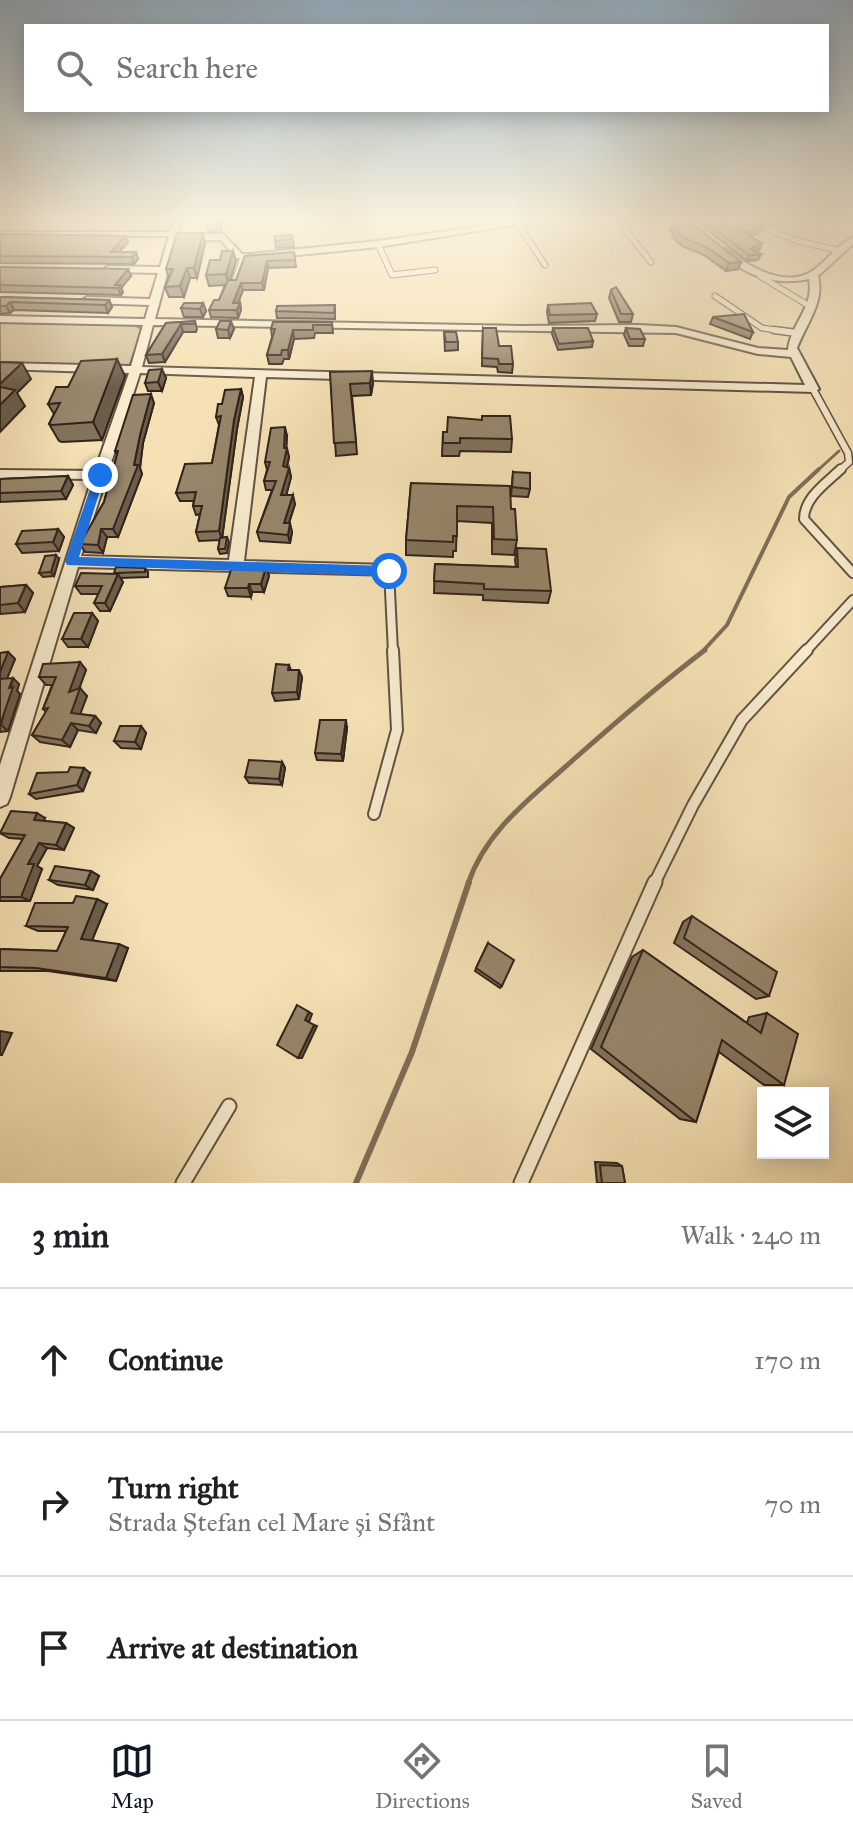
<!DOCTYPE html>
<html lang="en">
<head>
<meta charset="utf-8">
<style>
	:root { --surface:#fff; --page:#f2f2f2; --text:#202124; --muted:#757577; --line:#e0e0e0; --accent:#111827 }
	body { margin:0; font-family:"IM FELL Great Primer",serif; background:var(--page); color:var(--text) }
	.controls { position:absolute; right:24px; bottom:24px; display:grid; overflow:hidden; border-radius:0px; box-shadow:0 4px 20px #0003 }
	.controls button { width:72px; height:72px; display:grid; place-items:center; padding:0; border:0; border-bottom:2px solid var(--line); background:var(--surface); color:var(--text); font:40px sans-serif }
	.stop { position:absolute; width:24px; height:24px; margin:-18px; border:6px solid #1a73e8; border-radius:50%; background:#fff }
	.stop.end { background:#1a73e8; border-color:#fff; box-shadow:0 2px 8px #0008 }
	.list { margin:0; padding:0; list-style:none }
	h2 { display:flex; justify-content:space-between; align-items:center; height:104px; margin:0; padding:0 32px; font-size:34px }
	h2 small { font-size:26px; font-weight:400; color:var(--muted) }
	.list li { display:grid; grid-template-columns:52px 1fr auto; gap:24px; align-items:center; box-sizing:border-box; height:144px; padding:0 32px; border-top:2px solid var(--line) }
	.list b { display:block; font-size:30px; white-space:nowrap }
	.list p { margin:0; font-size:26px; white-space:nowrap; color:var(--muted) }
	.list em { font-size:26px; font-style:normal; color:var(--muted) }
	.icon { flex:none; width:44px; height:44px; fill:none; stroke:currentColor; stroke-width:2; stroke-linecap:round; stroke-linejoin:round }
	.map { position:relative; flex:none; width:853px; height:1183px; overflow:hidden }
	.search { position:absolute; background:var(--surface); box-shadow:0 4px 20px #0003; left:24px; right:24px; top:24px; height:88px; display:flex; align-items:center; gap:20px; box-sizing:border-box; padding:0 28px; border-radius:0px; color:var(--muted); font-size:30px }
	.sheet { height:536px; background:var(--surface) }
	nav { display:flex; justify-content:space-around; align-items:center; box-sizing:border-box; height:112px; border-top:2px solid var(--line); background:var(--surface); font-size:22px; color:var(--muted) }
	nav a { display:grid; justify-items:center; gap:4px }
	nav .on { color:var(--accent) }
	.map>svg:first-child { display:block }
</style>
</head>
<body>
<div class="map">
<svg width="853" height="1183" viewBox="0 0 853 1183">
	<rect width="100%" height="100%" fill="#f5e1b5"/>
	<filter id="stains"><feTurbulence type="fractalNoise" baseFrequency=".0025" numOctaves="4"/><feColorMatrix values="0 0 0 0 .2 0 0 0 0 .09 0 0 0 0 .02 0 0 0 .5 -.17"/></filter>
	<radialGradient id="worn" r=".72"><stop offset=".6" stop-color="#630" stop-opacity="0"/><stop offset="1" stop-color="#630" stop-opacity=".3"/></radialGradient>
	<!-- green -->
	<polygon fill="#d4c19b" stroke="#82725b" stroke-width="2" points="0,323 135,325 142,330 129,367 0,362"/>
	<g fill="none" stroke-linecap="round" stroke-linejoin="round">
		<!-- stream-far3 -->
		<polyline stroke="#7e6e58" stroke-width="3" points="817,471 839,451"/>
		<!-- stream-far2 -->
		<polyline stroke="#7e6e58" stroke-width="4" points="702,652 727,625 789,497 819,469"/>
		<!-- stream-far1 -->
		<path stroke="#7e6e58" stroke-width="5" d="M468,884C486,830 532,797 573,760C616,722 659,685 705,650"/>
		<!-- stream -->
		<polyline stroke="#7e6e58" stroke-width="6" points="356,1183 412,1052 469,882"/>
		<!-- service-far4 casing -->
		<g stroke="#625242" stroke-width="7">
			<g id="service-far4">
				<polyline points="619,222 651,262"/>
				<polyline points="518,224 545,265"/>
				<polyline points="765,228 798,241 840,251"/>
				<polyline points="378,244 392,275 435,270"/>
				<polyline points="760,276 811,307"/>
				<polyline points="234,284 243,257"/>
				<polyline points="715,296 762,328 788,332"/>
			</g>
		</g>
		<!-- service-far3 casing -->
		<g stroke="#625242" stroke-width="9">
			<g id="service-far3">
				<polyline points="774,330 797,333"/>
				<polyline points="813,389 848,453 849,462 839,471"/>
			</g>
		</g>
		<!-- service-far2 casing -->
		<g stroke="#625242" stroke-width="12">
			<g id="service-far2">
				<path d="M841,469C826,483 804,498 804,519L853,573"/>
				<polyline points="389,571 393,652"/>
				<polyline points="805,652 853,600"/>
			</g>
		</g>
		<!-- service-far1 casing -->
		<g stroke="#625242" stroke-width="14">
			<g id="service-far1">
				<polyline points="374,814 397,730 393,650"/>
				<polyline points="654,884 693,805 742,720 807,650"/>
			</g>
		</g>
		<!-- service casing -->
		<g stroke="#625242" stroke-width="17">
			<g id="service">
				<polyline points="183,1183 229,1106"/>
				<polyline points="521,1183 655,882"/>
			</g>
		</g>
		<!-- minor casing -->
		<g stroke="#625242" stroke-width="4">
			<g id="minor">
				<path d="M173,222H181L155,319L519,326L639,325L676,327L758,348L788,350C790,325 815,306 809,279C774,286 744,276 719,251L726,249C748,266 786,290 814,270C827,260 838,245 853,237V244L818,276C825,302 806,324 797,348L819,389L813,392L266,377L244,561L389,565L395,567L397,571L395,575L78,567L10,797L7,804L0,807V765L92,479L0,478V470L95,471L129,373L0,369V363L131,366L143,325L0,322V316L145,319L149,305L87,303L82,300L87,297L150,299L158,273L109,272L104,269L109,266L160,267L169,236H0V232H170ZM153,325L676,333L758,354L791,357L805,385L142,367ZM140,373L255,377L229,560L81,556Z"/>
				<polygon points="510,222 534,222 378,247 250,260 236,258 221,240 183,241 179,238 183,235 223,234 242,254 250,254 378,241"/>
			</g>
		</g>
		<!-- service-far4 -->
		<use href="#service-far4" stroke="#f8eccf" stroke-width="5"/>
		<!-- service-far3 -->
		<use href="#service-far3" stroke="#f8eccf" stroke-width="6"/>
		<!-- service-far2 -->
		<use href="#service-far2" stroke="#f8eccf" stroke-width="8"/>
		<!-- service-far1 -->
		<use href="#service-far1" stroke="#f8eccf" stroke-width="10"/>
		<!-- service -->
		<use href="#service" stroke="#f8eccf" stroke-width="13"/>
		<!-- minor -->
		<use href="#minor" fill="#f8eccf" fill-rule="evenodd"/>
	</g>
	<!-- wall -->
	<g fill="#82735c" stroke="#31231b" stroke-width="2">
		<polygon points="223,222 221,232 209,232 207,225"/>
		<polygon points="676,222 741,262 738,269 726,271 704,255 682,246 672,237 673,232 670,231 672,223"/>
		<polygon points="697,222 780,222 779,225 763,223 761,232 749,236 760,249 755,251 761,254 758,260 747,261"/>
		<polygon points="203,233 205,243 197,278 190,278 184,297 169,297 165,287 169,278 166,269"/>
		<polygon points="0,234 125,236 128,242 119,252 138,259 134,264 0,263"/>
		<polygon points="294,252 296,267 268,268 264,290 243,290 238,303 240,303 241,310 238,318 211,317 209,310 219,300 225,285 209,286 206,275 236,261 230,280 236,280 245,256"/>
		<polygon points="0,267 131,276 121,288 123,292 121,295 0,292"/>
		<polygon points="611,290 633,314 631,322 619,322 609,298"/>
		<polygon points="0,297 109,300 112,307 108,313 14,310 10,313 0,314"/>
		<polygon points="203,303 206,311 203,317 184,317 181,308"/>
		<polygon points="335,305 335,319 277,318 276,311"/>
		<polygon points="548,305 597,314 595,321 549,323 547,312"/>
		<polygon points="713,317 753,332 750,339 710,324"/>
		<polygon points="195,321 197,329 196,332 183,332 165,362 149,363 146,355 166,323"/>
		<polygon points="332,322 333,333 315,333 314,338 294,339 289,359 284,359 282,364 269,364 267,355 272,337 271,329"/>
		<polygon points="483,328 513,364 512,373 498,372 497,367 482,366"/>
		<polygon points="553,328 593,341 592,347 558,350 552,334"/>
		<polygon points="626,328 645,339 643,346 629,346 624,335"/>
		<polygon points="216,329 234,329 230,338 218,338"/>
		<polygon points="444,332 458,342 458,350 445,351"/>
		<polygon points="330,372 373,383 371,395 352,396 357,454 336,456"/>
		<polygon points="125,376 102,440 62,442 59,441 49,424 54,414 48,404 68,387"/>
		<polygon points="166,378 162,391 148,391 145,383"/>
		<polygon points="241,389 243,397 237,429 222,538 227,537 229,542 227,553 220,554 218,549 220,540 199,541 196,532 200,514 196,515 193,506 194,501 180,501 176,493 212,463 219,425 216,417 222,404"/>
		<polygon points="154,403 143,443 140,468 142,474 118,537 107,537 103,553 85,552 80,544 104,502 117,455 115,451"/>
		<polygon points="443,432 512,439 511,452 460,451 459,456 442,456"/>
		<polygon points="287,436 286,448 289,457 287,467 289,468 291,477 286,495 295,504 289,523 292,532 290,543 260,541 257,532 272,490 266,490 264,481 267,470 265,462"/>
		<polygon points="513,472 530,489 528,497 511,496"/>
		<polygon points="68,476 73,485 66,499 0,502 0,479"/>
		<polygon points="411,483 511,509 517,540 514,555 492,554 492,523 457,521 456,551 453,551 453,557 406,555 406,540"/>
		<polygon points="58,529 64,537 59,551 22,553 16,544"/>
		<polygon points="517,548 551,591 548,603 483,600 483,595 434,593 435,564 516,567 515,560"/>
		<polygon points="59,559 54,576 43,577 39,573"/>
		<polygon points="266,567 269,576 264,592 252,592 251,597 228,596 225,588"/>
		<polygon points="145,568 148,572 148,577 120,578 123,582 110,611 100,611 94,603 99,594 81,594 75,586 114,574"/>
		<polygon points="26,585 33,593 25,612 0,614 0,587"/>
		<polygon points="92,613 98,621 88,647 68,647 62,639"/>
		<polygon points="8,652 15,659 7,678 19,684 17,691 20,694 8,731 0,732 0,653"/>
		<polygon points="80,662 86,670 79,689 87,696 80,714 95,716 101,723 96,733 78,730 70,747 40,742 32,735 46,712 43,709 52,685 46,685 39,677"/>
		<polygon points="289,665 291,670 302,677 299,699 275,701 272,693"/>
		<polygon points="141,726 146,733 141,749 121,748 114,741"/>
		<polygon points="347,728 343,761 317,760 315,753"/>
		<polygon points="282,762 285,768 282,785 249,783 245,777"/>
		<polygon points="90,773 83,791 36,799 29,794"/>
		<polygon points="45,818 44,821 66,823 74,828 64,850 47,848 37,866 42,869 30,901 0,901 0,879 23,839 9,838 0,833"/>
		<polygon points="91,871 99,876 93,890 58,885 49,880"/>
		<polygon points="107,904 92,940 128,948 116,981 48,971 0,971 0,949 57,951 66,931 38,931 26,926"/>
		<polygon points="692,916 769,996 756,999 674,943 683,922"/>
		<polygon points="488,943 502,986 500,988 475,971"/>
		<polygon points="643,950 747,1023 749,1017 767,1013 784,1085 764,1085 719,1052 696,1122 680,1119 591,1049 632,957"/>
		<polygon points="595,1162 617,1163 622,1166 625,1183 597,1183"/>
	</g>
	<!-- shaded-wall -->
	<g fill="#6a5e4b" stroke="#31231b" stroke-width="2">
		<polygon points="763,226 761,232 742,238 744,233"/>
		<polygon points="203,233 205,243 197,278 194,268"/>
		<polygon points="125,236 128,242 115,257 111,252"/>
		<polygon points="293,239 294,247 276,248 275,241"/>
		<polygon points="762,243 760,249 748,254 750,249"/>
		<polygon points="233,251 236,261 229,285 226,274"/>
		<polygon points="136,252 138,259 134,264 132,257"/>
		<polygon points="761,254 758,260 747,261 749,255"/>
		<polygon points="267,261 268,268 264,290 262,283"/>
		<polygon points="741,262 738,269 726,271 729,263"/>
		<polygon points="187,268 190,278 184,297 180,286"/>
		<polygon points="128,269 131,276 121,288 123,292 121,295 118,288 115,285"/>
		<polygon points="241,283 243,290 235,310 233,303"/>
		<polygon points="109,300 112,307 108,313 105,305"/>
		<polygon points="10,302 14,310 10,313 6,306"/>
		<polygon points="203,303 206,311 203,317 200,309"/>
		<polygon points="240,303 241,310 238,318 237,310"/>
		<polygon points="231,321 234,329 230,338 228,330"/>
		<polygon points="181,324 183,332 165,362 162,354"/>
		<polygon points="293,330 294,339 289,359 288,350"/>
		<polygon points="117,359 125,376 102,440 93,422"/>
		<polygon points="22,363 31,379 17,393 25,406 0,432 0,384"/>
		<polygon points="162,369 166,378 162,391 158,382"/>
		<polygon points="372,371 373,383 371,395 370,383"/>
		<polygon points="241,389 243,397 237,429 222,539 219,531 234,420"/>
		<polygon points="151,394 154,403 143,443 140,468 142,474 118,537 113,529 134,465 140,435"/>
		<polygon points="285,427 287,436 286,454 287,448 289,457 285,475 283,466"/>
		<polygon points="289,468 291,477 284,504 281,495"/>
		<polygon points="68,476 73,485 66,499 61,491"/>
		<polygon points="293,495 295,504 286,532 284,523"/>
		<polygon points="290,523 292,532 290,543 288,535"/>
		<polygon points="58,529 64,537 59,551 53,542"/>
		<polygon points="101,529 107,537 103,553 98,545"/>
		<polygon points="56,555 59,559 54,576 51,572"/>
		<polygon points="266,567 269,576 264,592 261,584"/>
		<polygon points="118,574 123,582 110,611 105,603"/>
		<polygon points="249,584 252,592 251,597 248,588"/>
		<polygon points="26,585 33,593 25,612 18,603"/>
		<polygon points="92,613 98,621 88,647 81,639"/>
		<polygon points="8,652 15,659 4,686 0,682 0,672"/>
		<polygon points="80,662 86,670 75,699 69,692"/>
		<polygon points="299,670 302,677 299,699 297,692"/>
		<polygon points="13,678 19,684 17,691 20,694 8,731 1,725"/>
		<polygon points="80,688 87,696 78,720 71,713"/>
		<polygon points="95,716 101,723 96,733 89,726"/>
		<polygon points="346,720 347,728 343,761 341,754"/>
		<polygon points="71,723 78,730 70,747 62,740"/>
		<polygon points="141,726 146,733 141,749 135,742"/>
		<polygon points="282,762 285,768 282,785 279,779"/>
		<polygon points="84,768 90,773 83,791 77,785"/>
		<polygon points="37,813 45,818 42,825 34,820"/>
		<polygon points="66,823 74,828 64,850 56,845"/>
		<polygon points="39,843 47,848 37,866 42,869 30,901 21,897 28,864"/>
		<polygon points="91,871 99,876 93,890 85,885"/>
		<polygon points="97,899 107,904 91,943 81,939"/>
		<polygon points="119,944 128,948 116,981 106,978"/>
		<polygon points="309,1012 312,1014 309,1022 305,1020"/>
		<polygon points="314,1025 317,1026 302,1058 298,1058"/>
		<polygon points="0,1031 12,1033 2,1055 0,1055"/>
	</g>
	<!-- building -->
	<g fill="#97866b" stroke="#31231b" stroke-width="2">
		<rect x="207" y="222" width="13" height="3"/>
		<polygon points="676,222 690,222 741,262 729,263 706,247 684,238 674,229 682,227 672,223"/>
		<polygon points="706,222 762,222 763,226 744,233 762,243 750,249 761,254 749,255"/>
		<polygon points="177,233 203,233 194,268 187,268 180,286 165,287 173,269 166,269"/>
		<polygon points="0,234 125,236 111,252 136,252 132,257 0,256"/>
		<polygon points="292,235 293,239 275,241 274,236"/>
		<polygon points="222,251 233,251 226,274 206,275 210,260 220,260"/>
		<polygon points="294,252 295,260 267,261 262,283 241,283 233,303 240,303 237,310 209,310 214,300 219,300 228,280 236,280 245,256"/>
		<polygon points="0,267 128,269 115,285 120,285 118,288 0,285"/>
		<polygon points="616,287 633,314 621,314 611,290"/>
		<polygon points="0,297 109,300 105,305 10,302 6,306 0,306"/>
		<polygon points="184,303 203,303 200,309 181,308"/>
		<polygon points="591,303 597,314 550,315 548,305"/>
		<polygon points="335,305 334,313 276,311 277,306"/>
		<polygon points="744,314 753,332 713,317"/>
		<polygon points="195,321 194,324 181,324 162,354 146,355 166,323"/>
		<polygon points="220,321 231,321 228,330 216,329"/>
		<polygon points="273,322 332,322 332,325 313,325 313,330 293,330 288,350 282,350 281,355 267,355 275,329 271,329"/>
		<polygon points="483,328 496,328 499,346 511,346 513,364 499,364 498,359 482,358"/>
		<polygon points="553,328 588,328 593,341 559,344"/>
		<polygon points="626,328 640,329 645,339 630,339"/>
		<polygon points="444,332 456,332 458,342 446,342"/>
		<polygon points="117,359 93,422 52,425 49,424 60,403 48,404 56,387 68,387 81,361"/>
		<polygon points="0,362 22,363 0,384"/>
		<polygon points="162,369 158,382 145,383 149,370"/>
		<polygon points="372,371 370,383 350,384 356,442 334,443 330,372"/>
		<polygon points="0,387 15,390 0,405"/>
		<polygon points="241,389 234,420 219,531 196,532 202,506 193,506 196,492 176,493 185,464 212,463 221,416 216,417 218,404 222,404 225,390"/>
		<polygon points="151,394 140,435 134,465 138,465 113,529 101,529 98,545 80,544 104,502 118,451 115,451 133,395"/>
		<polygon points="482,416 510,416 512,439 460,438 460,443 443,443 443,432 447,432 448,417 482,420"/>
		<polygon points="285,427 284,448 287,448 283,466 289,468 281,495 293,495 284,523 290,523 288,535 257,532 276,481 264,481 270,462 265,462 271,428"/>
		<polygon points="513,472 530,473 530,489 512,487"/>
		<polygon points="68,476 61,491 0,493 0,479"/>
		<polygon points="411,483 510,486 511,509 515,509 517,540 494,539 493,507 457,506 457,536 453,536 453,542 406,540"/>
		<polygon points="58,529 53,542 16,544 22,531"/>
		<polygon points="227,537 225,549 218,549 220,538"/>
		<polygon points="517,548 546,549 551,591 484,589 484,584 434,581 435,564 518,567"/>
		<polygon points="56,555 51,572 39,573 45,556"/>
		<polygon points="116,567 145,568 145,572 114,573"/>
		<polygon points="232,567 266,567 261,584 249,584 248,588 225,588"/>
		<polygon points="81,573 118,574 105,603 94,603 102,586 75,586"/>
		<polygon points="26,585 18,603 0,605 0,587"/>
		<polygon points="74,613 92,613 81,639 62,639"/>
		<polygon points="8,652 0,672 0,653"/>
		<polygon points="80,662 69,692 80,688 71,713 95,716 89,726 71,723 62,740 32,735 48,708 43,709 56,677 39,677 43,664"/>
		<polygon points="276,664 289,665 288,670 299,670 297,692 272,693"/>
		<polygon points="13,678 9,688 13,687 0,725 0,679"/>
		<polygon points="320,720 346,720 341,754 315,753"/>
		<polygon points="120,726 141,726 135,742 114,741"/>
		<polygon points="249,760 282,762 279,779 245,777"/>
		<polygon points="70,767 84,768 77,785 29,794 37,773 68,772"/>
		<polygon points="11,811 37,813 34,820 66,823 56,845 39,843 28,864 34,864 21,897 0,897 0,879 25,835 0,833"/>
		<polygon points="55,866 91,871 85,885 49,880"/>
		<polygon points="76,896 97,899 81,939 119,944 106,978 36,968 0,967 0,949 57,951 68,927 26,926 35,903 73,903"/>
		<polygon points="692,916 777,972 769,996 684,938"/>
		<polygon points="488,943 514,960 502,986 476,968"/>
		<polygon points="643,950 761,1033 767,1013 798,1034 784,1085 722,1040 696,1122 601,1047"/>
		<polygon points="297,1005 309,1012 305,1020 314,1025 298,1058 277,1045"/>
		<polygon points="600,1165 622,1166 625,1183 602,1183"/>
	</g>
	<!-- sky -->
	<linearGradient id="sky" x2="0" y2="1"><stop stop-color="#92acbf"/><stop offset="0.57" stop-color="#faf2de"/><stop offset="1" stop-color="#faf2de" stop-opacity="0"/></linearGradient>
	<rect width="853" height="388" fill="url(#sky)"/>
	<!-- route -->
	<polygon fill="#1a73e8" points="100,472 105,475 79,557 389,566 395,571 389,576 67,565 65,561 95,475"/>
	<rect width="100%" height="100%" filter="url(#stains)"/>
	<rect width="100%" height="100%" fill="url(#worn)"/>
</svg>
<div class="controls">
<button><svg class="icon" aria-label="layers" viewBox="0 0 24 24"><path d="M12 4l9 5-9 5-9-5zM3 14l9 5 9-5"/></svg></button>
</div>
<div class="stop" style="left:389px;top:571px"></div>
<div class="stop end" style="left:100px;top:475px"></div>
<div class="search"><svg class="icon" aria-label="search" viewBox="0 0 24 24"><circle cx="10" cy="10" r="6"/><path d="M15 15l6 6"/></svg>Search here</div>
</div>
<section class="sheet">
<h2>3 min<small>Walk · 240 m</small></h2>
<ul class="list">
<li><svg class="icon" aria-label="ahead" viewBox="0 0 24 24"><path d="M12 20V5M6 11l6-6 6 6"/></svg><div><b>Continue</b></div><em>170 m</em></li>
<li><svg class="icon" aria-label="right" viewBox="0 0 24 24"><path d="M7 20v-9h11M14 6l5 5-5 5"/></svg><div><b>Turn right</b><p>Strada Ștefan cel Mare și Sfânt</p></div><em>70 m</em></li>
<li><svg class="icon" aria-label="arrive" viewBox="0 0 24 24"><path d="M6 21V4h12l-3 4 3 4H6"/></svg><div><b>Arrive at destination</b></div></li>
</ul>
</section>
<nav>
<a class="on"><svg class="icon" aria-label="map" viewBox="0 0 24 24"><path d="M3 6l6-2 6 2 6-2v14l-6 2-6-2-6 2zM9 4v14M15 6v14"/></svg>Map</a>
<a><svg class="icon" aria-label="directions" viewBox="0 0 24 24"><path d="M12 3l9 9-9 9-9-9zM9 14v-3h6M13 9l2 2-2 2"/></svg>Directions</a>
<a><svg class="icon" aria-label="saved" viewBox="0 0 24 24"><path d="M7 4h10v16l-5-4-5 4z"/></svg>Saved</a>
</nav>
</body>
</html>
